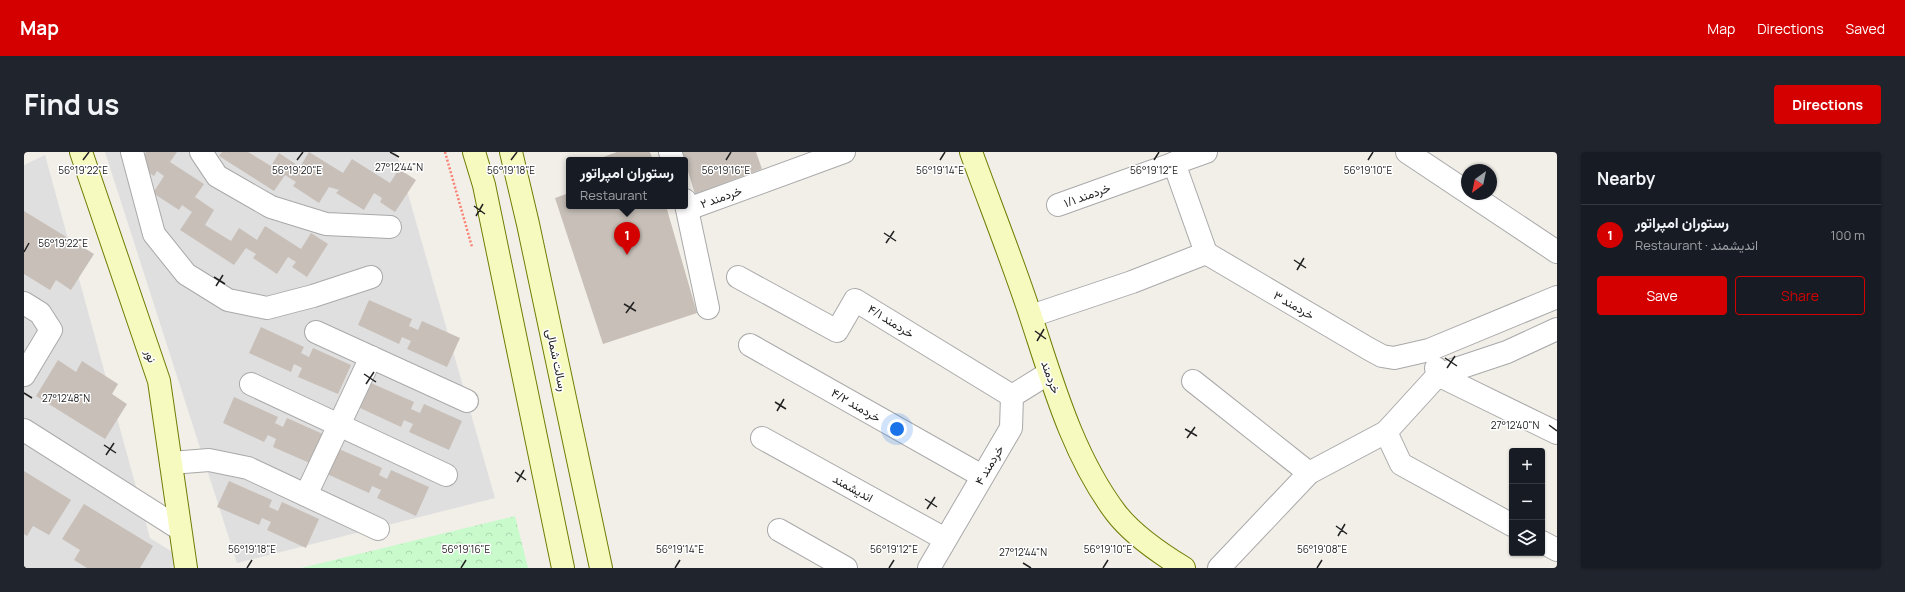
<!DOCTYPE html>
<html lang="en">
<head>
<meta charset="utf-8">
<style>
	:root { --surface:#171b24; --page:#20242c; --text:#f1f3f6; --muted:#9ea1a6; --line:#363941; --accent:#d40000 }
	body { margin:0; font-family:Manrope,Vazirmatn,sans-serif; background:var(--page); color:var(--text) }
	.controls { position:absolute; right:12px; bottom:12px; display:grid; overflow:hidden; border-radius:4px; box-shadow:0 1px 3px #0004 }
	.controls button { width:36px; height:36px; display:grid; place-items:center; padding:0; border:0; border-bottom:1px solid var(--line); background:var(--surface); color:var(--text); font:20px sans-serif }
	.compass { position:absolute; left:1437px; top:12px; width:36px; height:36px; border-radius:50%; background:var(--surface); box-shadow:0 1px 3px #0004; rotate:213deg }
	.you { position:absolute; left:873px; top:277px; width:14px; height:14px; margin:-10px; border:3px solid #fff; border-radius:50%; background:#1a73e8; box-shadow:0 0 0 6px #1a73e833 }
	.badge { display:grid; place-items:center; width:26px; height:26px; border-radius:50%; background:var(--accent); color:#fff; font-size:13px; font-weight:700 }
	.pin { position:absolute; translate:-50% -33px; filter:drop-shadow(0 1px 2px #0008) }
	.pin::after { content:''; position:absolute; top:21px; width:14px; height:12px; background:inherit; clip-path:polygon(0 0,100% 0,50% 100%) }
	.popup { position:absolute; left:542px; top:5px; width:122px; height:52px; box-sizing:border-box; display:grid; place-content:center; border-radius:4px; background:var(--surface); filter:drop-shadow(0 1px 3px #0005); font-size:13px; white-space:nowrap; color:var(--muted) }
	.popup b { font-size:15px; color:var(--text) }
	.popup::after { content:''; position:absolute; left:50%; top:100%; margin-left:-8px; border:8px solid transparent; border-top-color:var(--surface) }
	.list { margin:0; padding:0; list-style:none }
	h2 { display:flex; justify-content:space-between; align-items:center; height:52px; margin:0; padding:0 16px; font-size:17px }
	h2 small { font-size:13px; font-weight:400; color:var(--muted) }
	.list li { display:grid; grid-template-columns:26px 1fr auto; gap:12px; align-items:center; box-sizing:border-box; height:60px; padding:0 16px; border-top:1px solid var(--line) }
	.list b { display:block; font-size:15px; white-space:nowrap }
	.list p { margin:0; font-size:13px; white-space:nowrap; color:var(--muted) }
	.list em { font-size:13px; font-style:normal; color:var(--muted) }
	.actions { display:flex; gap:8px; padding:12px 16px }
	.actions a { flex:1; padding:9px 0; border:1px solid var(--accent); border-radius:4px; text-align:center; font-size:14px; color:var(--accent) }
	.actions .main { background:var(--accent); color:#fff }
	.icon { flex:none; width:22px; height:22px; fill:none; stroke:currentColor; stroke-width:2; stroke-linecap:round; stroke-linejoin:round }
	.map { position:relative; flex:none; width:1533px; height:416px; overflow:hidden; border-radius:4px }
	header { display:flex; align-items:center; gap:24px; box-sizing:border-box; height:56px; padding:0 20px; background:var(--accent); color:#fff }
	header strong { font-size:19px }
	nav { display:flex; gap:22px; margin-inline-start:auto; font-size:14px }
	.intro { display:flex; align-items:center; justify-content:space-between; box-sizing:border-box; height:96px; padding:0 24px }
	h1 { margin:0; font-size:28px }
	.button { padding:10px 18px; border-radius:4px; background:var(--accent); color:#fff; font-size:14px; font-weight:700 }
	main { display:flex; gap:24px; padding:0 24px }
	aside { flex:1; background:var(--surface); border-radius:4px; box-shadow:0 1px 3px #0004 }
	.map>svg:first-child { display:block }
</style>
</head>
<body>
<header>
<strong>Map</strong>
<nav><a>Map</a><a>Directions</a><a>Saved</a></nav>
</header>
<div class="intro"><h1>Find us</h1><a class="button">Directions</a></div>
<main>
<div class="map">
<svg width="1533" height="416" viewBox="0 0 1533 416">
	<defs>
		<pattern id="park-crowns" width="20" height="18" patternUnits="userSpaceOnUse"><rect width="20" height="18" fill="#c8facc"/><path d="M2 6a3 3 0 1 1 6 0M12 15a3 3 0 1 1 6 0" fill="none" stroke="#acd6af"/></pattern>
	</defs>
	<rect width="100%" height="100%" fill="#f2efe9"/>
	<!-- residential -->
	<g fill="#e0dfdf">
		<polygon points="81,0 372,0 471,346 213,411"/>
		<polygon points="21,3 126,386 155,404 148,416 0,416 0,13"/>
	</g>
	<!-- park -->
	<polygon fill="url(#park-crowns)" points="491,364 504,416 277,416"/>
	<!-- building -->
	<g fill="#c7bfb8">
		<polygon points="122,0 153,0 146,10 180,32 171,45 190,58 181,73 207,89 215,76 233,88 241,74 277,97 287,81 304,92 283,125 268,115 272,110 264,105 253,122 229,106 232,102 222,96 210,113 156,78 168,60 158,53 155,58 129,41 140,24 133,19 130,24 113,13"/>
		<polygon points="198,0 224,0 247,14 255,1 276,15 285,0 319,21 328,7 366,31 375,17 392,28 371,60 356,50 358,46 350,41 340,58 312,41 315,38 305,35 295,51 269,34 272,30 261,23 250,39 195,4"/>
		<polygon points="593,0 626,0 629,8 571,8"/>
		<polygon points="658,0 732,0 738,17 671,42"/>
		<polygon points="545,41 545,54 642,54 673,161 579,192 531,46"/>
		<polygon points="0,59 70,102 47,138 32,128 26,138 0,122"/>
		<polygon points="345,148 388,167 385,174 394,178 398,169 436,186 423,215 383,197 387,189 378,185 375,192 334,173"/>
		<polygon points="237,175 280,195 277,201 285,205 289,196 327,213 314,242 274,225 278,216 270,212 267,220 225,201"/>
		<polygon points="34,208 52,220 58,209 94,232 88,242 103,252 81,287 12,244"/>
		<polygon points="347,231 390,250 387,257 396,261 400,252 438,269 425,298 385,280 389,272 380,268 377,275 336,256"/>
		<polygon points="210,245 254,265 251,271 259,275 263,266 301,283 288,312 249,295 252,287 244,283 240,290 199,271"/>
		<polygon points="315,297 358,316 355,323 363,327 367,318 405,335 392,364 353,346 357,338 348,334 345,341 303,322"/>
		<polygon points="0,319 47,348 25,383 9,374 3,384 0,382"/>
		<polygon points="205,329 248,348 245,355 254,359 258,350 295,367 282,396 243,378 247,370 238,366 235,373 193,355"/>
		<polygon points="60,352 129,394 116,416 63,416 50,408 56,398 38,387"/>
	</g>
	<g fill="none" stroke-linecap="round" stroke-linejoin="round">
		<!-- street casing -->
		<g stroke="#a9a9a9" stroke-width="24">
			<g id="street">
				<polyline points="108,0 130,82 162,122 204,148 243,156 289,144 347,125"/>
				<polyline points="177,0 193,24 247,55 302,72 366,75"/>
				<polyline points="646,0 649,8"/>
				<polyline points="1383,0 1443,40"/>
				<polyline points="1150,11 1182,101"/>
				<polyline points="1446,42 1533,100"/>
				<polyline points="661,48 684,156"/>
				<polyline points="1034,53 1182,0"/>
				<polyline points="664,57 820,0"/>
				<polyline points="714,125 813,179 831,148 988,244"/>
				<polyline points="0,151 16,161 27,178 0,223"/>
				<polyline points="1007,164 1108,130 1182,101 1345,197 1358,204 1370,206 1405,198 1533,145"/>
				<polyline points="292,180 443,249"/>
				<polyline points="726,193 958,324"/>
				<polyline points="1412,216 1414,223 1533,281"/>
				<polyline points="1169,229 1285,321"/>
				<polyline points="227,232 422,323"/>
				<polyline points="0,278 156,377"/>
				<polyline points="1362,280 1377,312 1488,373"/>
				<polyline points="738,286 921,387"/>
				<polyline points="147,311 185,308 224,316 354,377"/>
				<polyline points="282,343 347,205"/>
				<polyline points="755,378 822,416"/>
				<polyline points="1518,390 1533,398"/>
				<polyline points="905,416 987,276 988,244 1025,221"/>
				<polyline points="1195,416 1285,321 1362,280 1414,223 1483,200 1533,177"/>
			</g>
		</g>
		<!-- secondary casing -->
		<g stroke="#707d05" stroke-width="24">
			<g id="secondary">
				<polyline points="57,0 135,229 162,416"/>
				<polyline points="450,0 460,33 539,416"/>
				<polyline points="487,0 504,72 577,416"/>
				<path d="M947,0C967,55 989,110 1007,165C1029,232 1049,304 1092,361C1109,383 1137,402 1160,416"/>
			</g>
		</g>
		<!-- path -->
		<polyline stroke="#fa8072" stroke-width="2.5" stroke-dasharray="2 2" stroke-linecap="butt" points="421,0 448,95"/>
		<!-- street -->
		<use href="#street" stroke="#fff" stroke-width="22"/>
		<!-- secondary -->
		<use href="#secondary" stroke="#f7fabf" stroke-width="22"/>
	</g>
	<!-- ticks -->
	<path fill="none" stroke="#222" stroke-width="1.5" d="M366,0L375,5M59,8L65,0M273,8L279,0M487,8L493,0M702,8L707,0M916,8L921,0M1130,8L1135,0M1344,8L1349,0M450,54L461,62M452,64L459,52M860,81L872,89M862,91L870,79M0,100L5,91M1270,108L1282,116M1273,118L1280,106M190,125L201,132M192,134L199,123M600,152L612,159M602,161L610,150M1011,179L1022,187M1013,189L1020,177M1421,206L1433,214M1423,216L1431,204M340,222L352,230M342,232L350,220M0,241L8,246M751,250L762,257M753,259L760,247M1525,273L1533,279M1161,277L1173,284M1163,286L1171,275M80,293L92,301M82,303L90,291M491,320L502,328M493,330L500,318M901,347L913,355M903,357L911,345M1312,374L1323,382M1314,384L1321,372M999,411L1007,416M223,416L228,408M437,416L442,408M651,416L656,408M865,416L870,408M1079,416L1084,408M1293,416L1298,408"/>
	<g text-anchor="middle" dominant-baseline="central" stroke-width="3" stroke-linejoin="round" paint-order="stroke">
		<!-- street labels -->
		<g font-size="12" fill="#222" stroke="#fff">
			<text transform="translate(1063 43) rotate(-20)">خردمند ۱/۱</text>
			<text transform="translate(697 45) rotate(-20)">خردمند ۲</text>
			<text transform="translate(1270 153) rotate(30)">خردمند ۳</text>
			<text transform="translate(867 169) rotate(32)">خردمند ۴/۱</text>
			<text transform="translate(127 204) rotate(71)">نور</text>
			<text transform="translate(533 208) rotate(78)">رسالت شمالی</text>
			<text transform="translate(1027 225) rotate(70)">خردمند</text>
			<text transform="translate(832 253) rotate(30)">خردمند ۴/۲</text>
			<text transform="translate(965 313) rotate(-59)">خردمند ۴</text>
			<text transform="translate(829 336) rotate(29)">اندیشمند</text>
		</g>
	</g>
	<g font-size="10" text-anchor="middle" fill="#222" stroke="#fff" stroke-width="3" stroke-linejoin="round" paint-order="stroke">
		<text x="375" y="19">27°12'44"N</text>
		<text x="702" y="22">56°19'16"E</text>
		<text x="59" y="22">56°19'22"E</text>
		<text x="273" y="22">56°19'20"E</text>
		<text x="487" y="22">56°19'18"E</text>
		<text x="916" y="22">56°19'14"E</text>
		<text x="1130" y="22">56°19'12"E</text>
		<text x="1344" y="22">56°19'10"E</text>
		<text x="39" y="95">56°19'22"E</text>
		<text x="42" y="250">27°12'48"N</text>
		<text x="1491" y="277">27°12'40"N</text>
		<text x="228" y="401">56°19'18"E</text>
		<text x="442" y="401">56°19'16"E</text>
		<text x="656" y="401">56°19'14"E</text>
		<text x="870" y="401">56°19'12"E</text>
		<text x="1084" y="401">56°19'10"E</text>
		<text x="1298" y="401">56°19'08"E</text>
		<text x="999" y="404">27°12'44"N</text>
	</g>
</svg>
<div class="controls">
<button>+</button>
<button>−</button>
<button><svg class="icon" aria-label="layers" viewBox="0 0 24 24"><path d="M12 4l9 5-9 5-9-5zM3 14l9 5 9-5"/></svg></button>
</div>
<svg class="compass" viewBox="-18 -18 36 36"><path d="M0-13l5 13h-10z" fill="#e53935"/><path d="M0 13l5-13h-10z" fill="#9ea1a6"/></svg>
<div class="you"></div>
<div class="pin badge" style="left:603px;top:103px">1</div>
<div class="popup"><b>رستوران امپراتور</b>Restaurant</div>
</div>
<aside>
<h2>Nearby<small></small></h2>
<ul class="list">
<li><span class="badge">1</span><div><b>رستوران امپراتور</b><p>Restaurant · اندیشمند</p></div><em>100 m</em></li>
</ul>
<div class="actions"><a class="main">Save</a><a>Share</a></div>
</aside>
</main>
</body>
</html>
